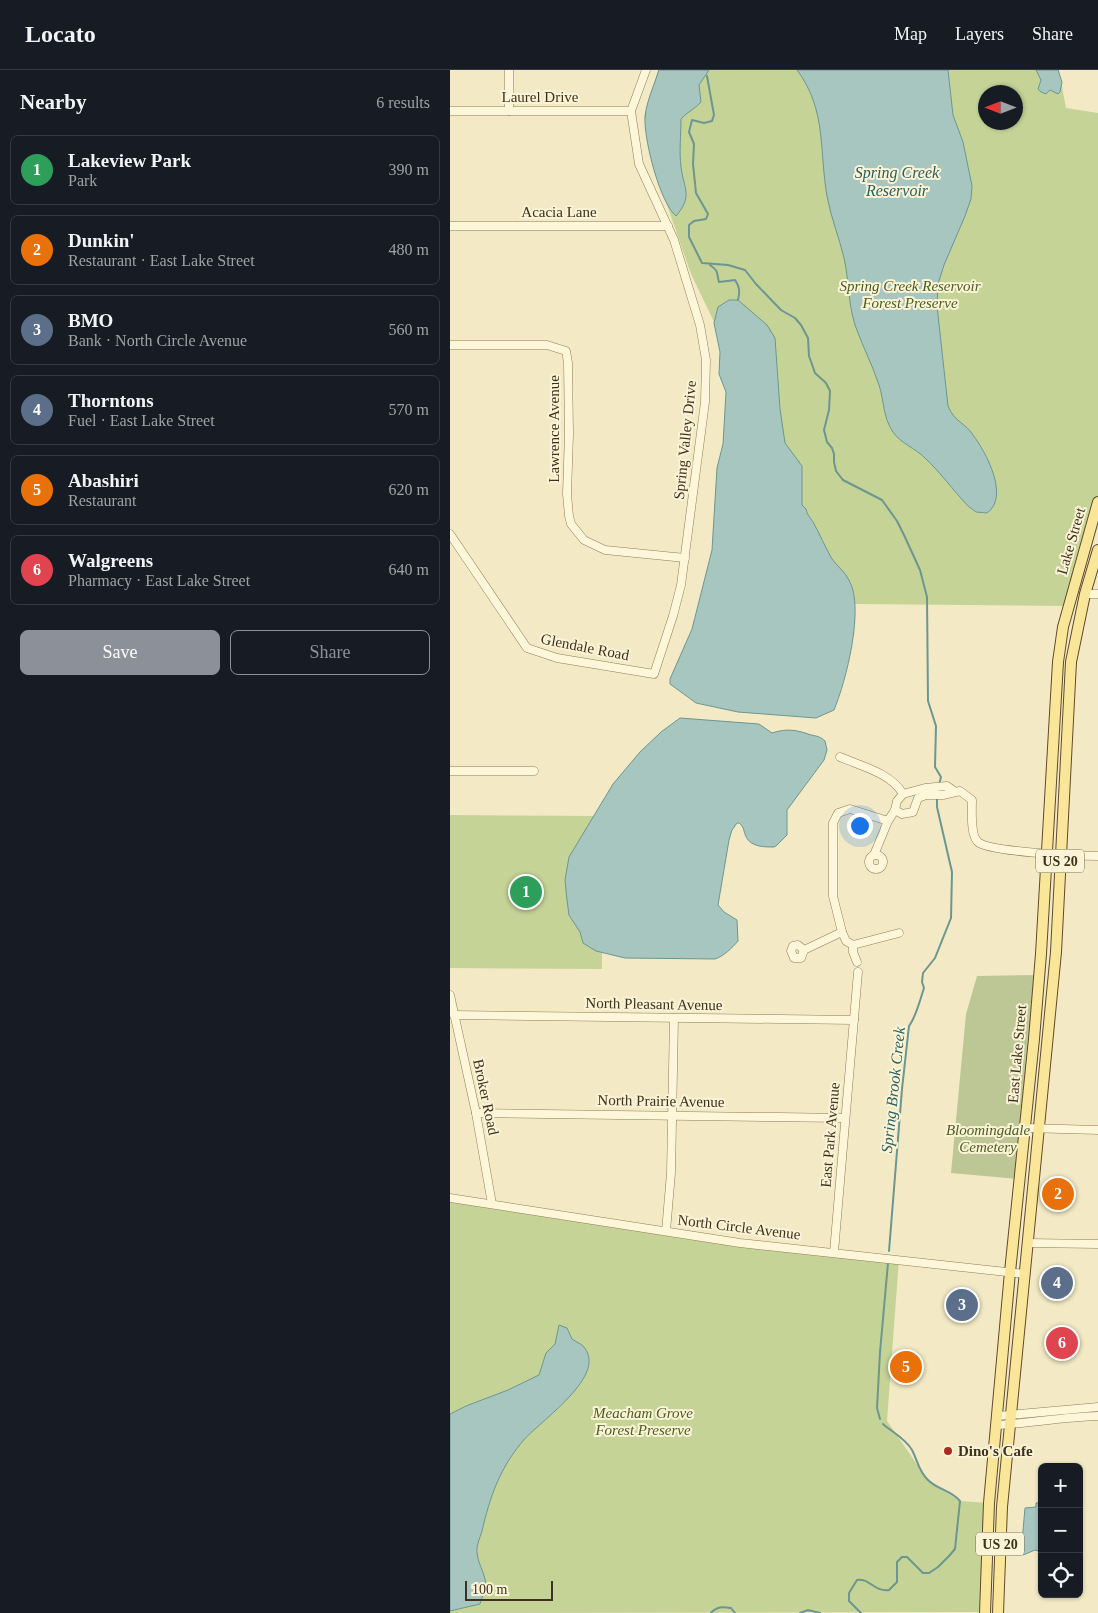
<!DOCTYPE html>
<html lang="en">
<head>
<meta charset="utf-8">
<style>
	:root { --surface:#171b24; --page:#242831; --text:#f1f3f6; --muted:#9ea1a6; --line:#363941; --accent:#8c9099 }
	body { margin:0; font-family:"Times New Roman",serif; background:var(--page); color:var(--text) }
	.controls { position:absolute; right:15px; bottom:15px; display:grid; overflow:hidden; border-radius:8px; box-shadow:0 1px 4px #0004 }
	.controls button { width:45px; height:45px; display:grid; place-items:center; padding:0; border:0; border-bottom:1px solid var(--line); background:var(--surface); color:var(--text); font:25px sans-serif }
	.compass { position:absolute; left:528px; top:15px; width:45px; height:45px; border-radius:50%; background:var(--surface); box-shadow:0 1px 4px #0004; rotate:270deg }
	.scale { position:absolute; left:15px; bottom:12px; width:88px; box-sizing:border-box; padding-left:5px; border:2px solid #3f311e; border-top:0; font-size:14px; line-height:18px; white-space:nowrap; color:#3f311e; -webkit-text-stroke:4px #faf3d5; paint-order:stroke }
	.you { position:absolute; left:409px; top:755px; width:18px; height:18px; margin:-12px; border:4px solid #fff; border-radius:50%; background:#1a73e8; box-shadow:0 0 0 8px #1a73e833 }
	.badge { display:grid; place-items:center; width:32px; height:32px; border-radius:50%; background:var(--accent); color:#fff; font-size:16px; font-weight:700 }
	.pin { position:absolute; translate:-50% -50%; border:2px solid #fff; box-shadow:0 1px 5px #0006 }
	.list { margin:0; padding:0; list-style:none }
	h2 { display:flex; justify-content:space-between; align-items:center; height:65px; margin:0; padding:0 20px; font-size:21px }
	h2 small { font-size:16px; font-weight:400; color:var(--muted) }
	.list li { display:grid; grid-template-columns:32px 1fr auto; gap:15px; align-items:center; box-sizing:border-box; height:70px; margin:0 10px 10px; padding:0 10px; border:1px solid var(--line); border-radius:8px }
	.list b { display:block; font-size:19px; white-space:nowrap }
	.list p { margin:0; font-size:16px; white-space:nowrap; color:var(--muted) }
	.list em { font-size:16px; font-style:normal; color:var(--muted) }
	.actions { display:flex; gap:10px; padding:15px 20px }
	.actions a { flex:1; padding:11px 0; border:1px solid var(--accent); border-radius:8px; text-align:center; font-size:18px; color:var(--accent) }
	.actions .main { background:var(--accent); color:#fff }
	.icon { flex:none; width:28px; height:28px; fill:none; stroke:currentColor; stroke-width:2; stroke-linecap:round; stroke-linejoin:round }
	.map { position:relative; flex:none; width:648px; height:1543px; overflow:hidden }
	header { display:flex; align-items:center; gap:30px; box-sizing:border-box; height:70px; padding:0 25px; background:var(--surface); border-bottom:1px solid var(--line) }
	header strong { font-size:24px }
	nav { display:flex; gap:28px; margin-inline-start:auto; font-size:18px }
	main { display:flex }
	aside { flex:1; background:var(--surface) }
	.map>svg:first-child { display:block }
</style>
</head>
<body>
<header>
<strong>Locato</strong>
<nav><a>Map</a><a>Layers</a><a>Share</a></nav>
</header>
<main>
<aside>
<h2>Nearby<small>6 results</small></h2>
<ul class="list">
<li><span class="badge" style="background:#2e9e5b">1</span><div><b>Lakeview Park</b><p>Park</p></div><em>390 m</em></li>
<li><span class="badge" style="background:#e8710a">2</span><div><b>Dunkin'</b><p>Restaurant · East Lake Street</p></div><em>480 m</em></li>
<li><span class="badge" style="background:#5c6f8a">3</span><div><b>BMO</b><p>Bank · North Circle Avenue</p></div><em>560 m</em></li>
<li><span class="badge" style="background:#5c6f8a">4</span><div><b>Thorntons</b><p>Fuel · East Lake Street</p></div><em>570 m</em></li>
<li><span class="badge" style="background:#e8710a">5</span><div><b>Abashiri</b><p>Restaurant</p></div><em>620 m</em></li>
<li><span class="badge" style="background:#e0444e">6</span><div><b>Walgreens</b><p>Pharmacy · East Lake Street</p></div><em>640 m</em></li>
</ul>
<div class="actions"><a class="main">Save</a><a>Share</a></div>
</aside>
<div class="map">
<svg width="648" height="1543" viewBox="0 0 648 1543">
	<rect width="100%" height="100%" fill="#f3eac5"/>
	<!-- green -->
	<g fill="#c6d397" fill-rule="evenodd">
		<path d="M208,0H609L616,38L648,43V430L619,536L405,534L374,481L241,204L200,86L194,46ZM536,22H566V52H536Z"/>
		<polygon points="0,745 152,746 152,899 0,898"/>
		<polygon points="0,1128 290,1173 449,1189 437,1351 477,1409 510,1431 539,1433 532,1542 0,1543"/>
	</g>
	<!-- cemetery -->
	<polygon fill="#bdc796" points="587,905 569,1109 501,1103 516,944 527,906"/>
	<!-- water -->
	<g fill="#a7c6c0" stroke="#6c9690">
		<path d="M209,0H259L249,15L251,32C245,39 237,42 231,49C231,65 229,82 231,97C234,120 243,126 226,146C210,133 194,70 195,48C196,32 204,16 209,0Z"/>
		<path d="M347,0H498L503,45L513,72L522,116L521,129L515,146L494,195L488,214L487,236L498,336C505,353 515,352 523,365C536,382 560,427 537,443L526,442L518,436C503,420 490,402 475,388C465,378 450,373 443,362C433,348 434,330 429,315C422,294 412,275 405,255C398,233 399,210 394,188C389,167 381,148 377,126C369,81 377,40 347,0Z"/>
		<polygon points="586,0 608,0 612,12 610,22 608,24 600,20 596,24 591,22 588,19 591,10"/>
		<path d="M279,230H288L317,255L325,268L330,339L335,373L352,396V435L356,439C357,445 360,447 363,452C370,464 375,477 382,489C387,496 395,502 399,510C415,538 396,611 384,640L366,648L288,642L246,633L220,614V609L242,559L262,480L267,398L273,374L276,322L269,304L270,282L264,253L268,237Z"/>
		<path d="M230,648L309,654L322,663C337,658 347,660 361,665C367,666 371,667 375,671L377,680L374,690L337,740V765L326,776L324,777C313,777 299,777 295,764C293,759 294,757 289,753H287L282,760L279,770L268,835L274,842L287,850L288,871C282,878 274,886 265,889L175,888L146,881L133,873L130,862L119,845L117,830L115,810L119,787L163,714L190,682L211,662Z"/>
		<path d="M109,1255L117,1258L122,1269C125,1271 129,1273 132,1275C162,1304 88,1352 72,1372C49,1400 40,1427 32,1461C30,1468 26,1476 27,1483C28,1493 33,1500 35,1509C37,1517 32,1527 30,1534L0,1541V1344L16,1336L58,1320L89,1305L96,1283L105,1274Z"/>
		<polygon points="592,1432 592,1482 585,1480 573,1485 571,1483 575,1438 586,1437 586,1433"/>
	</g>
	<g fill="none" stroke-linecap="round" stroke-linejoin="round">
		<!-- stream -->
		<g stroke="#6c9690" stroke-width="2">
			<polyline points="257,6 264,45 262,51 254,53 242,50 239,62 244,74 243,94 246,123 258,144 256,149 244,151 239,155 239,167 252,193 278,195 295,200 306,214 331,240 345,248 351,255 358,268 359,286 365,303 376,313 380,321 379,340 374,360 377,372 382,378 384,384 384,392 386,401 393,410 432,430 447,451 454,465 470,500 477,527 478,631 486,656 485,697 491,707 489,715"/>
			<path d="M260,195C270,202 266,203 269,212L285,210C290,217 290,222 288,230"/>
			<path d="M439,1181L452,1019L459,956C466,947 470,930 474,918L472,912L473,903L485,888L501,848L502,802L487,737V727"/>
			<polyline points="430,1349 427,1338 430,1282 438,1193"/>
			<path d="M261,1543C267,1536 273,1537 281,1538L285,1543"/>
			<polyline points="350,1543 358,1540 370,1543"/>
			<path d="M411,1543L399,1531V1523L407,1510C420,1508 424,1522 439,1520L447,1512V1492L452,1487H457L473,1503H479L488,1497L499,1486L505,1479L510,1431C501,1420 488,1420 478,1410C468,1400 468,1391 462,1380C456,1369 442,1362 433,1354"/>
		</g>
		<!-- minor casing -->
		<g stroke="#917c58" stroke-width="9">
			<g id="minor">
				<polyline points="0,41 181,41"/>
				<polyline points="59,41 59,0"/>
				<polyline points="0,156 218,156"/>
				<polyline points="0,275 97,275 116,281 118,293 119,364 117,424 119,446 121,454 134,470 155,480 235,488"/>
				<polyline points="0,464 77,578 107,588 204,604 223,546 231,515 255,332 256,290 250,255 224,170 189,94 181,41 196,0"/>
				<polyline points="635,524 648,524"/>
				<path d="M390,687C411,696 441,703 453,724"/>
				<polyline points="0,701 84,701"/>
				<path d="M445,740L452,744L463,742L468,728L476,725H493L510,721L522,730C522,740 520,765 528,772C539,782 629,786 648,786"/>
				<polyline points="424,785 438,751 445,740 447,731 453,724 475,718 497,716 504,721"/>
				<circle cx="426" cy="792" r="7"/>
				<polyline points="392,862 396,871 403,875 449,863"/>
				<polyline points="403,875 403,882 407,892"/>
				<polyline points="354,880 348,875 343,876 341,881 344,888 351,888 354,880 392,862 383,826 383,753 388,743 400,739 438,751"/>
				<polyline points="0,925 26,1043 42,1134"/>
				<polyline points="4,945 404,950"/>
				<polyline points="26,1043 395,1048"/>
				<polyline points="576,1058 648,1060"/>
				<polyline points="0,1128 290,1173 575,1204"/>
				<polyline points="216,1161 221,1103 224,948"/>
				<polyline points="578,1173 648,1174"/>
				<polyline points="384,1182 408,902"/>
				<polyline points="548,1346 648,1337"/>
				<path d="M547,1355C581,1353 614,1347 648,1346"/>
			</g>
		</g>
		<!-- major casing -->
		<g stroke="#5f492c" stroke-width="12">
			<g id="major">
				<polyline points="535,1543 539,1433 560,1202 584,969 591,884 608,592 613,557 648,432"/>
				<polyline points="548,1543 552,1437 606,882 621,592 635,524 648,480"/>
			</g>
		</g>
		<!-- minor -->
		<use href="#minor" stroke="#fdf6d9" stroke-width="8"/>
		<!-- major -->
		<use href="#major" stroke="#fae699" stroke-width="10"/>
	</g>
	<!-- markers -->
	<circle fill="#a82d20" stroke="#faf3d5" stroke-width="2" cx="498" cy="1381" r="5"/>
	<g text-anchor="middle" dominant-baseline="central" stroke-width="4" stroke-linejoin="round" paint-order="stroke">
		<!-- shield labels -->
		<g fill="#faf3d5" stroke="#776b55" stroke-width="1">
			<rect x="586" y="779.5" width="48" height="23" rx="4"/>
			<rect x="526" y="1462.5" width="48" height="23" rx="4"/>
		</g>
		<g font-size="14" font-weight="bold" fill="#3f311e">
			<text x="610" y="791">US 20</text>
			<text x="550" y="1474">US 20</text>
		</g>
		<!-- street labels -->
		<g font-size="15" fill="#3f311e" stroke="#faf3d5">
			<text x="90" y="27">Laurel Drive</text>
			<text x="109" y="142">Acacia Lane</text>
			<text transform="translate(104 359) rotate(-90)">Lawrence Avenue</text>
			<text transform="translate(235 370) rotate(-84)">Spring Valley Drive</text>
			<text transform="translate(621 471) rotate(-74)">Lake Street</text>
			<text transform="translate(135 577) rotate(11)">Glendale Road</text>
			<text transform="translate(204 934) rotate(1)">North Pleasant Avenue</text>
			<text transform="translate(567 984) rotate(-85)">East Lake Street</text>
			<text transform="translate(36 1027) rotate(78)">Broker Road</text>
			<text transform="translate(211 1031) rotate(1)">North Prairie Avenue</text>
			<text transform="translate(380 1065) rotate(-85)">East Park Avenue</text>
			<text transform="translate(289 1157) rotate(7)">North Circle Avenue</text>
		</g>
		<!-- park labels -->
		<g font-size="15" font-style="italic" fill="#495e22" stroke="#faf3d5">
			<text x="460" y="216">Spring Creek Reservoir<tspan x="460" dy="17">Forest Preserve</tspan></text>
			<text x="538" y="1060">Bloomingdale<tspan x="538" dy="17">Cemetery</tspan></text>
			<text x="193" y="1343">Meacham Grove<tspan x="193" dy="17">Forest Preserve</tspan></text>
		</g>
		<!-- poi labels -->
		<g font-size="15" font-weight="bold" fill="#3f311e" stroke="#faf3d5" text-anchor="start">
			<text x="508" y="1381">Dino's Cafe</text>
		</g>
		<!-- water labels -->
		<g font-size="16" font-style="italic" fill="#2b5f61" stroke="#faf3d5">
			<text x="447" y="102">Spring Creek<tspan x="447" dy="18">Reservoir</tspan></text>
			<text transform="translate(443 1020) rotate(-84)">Spring Brook Creek</text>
		</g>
	</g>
</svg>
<div class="controls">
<button>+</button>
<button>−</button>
<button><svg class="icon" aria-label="locate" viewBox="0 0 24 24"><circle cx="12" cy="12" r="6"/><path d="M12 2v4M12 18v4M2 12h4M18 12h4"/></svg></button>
</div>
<svg class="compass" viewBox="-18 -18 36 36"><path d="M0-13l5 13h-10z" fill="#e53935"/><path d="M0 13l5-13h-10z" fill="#9ea1a6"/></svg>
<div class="scale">100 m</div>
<div class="you"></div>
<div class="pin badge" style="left:76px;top:822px;background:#2e9e5b">1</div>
<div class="pin badge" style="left:608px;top:1124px;background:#e8710a">2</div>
<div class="pin badge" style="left:512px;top:1235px;background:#5c6f8a">3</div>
<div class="pin badge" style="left:607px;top:1213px;background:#5c6f8a">4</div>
<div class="pin badge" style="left:456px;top:1297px;background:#e8710a">5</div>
<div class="pin badge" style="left:612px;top:1273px;background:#e0444e">6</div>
</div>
</main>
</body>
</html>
